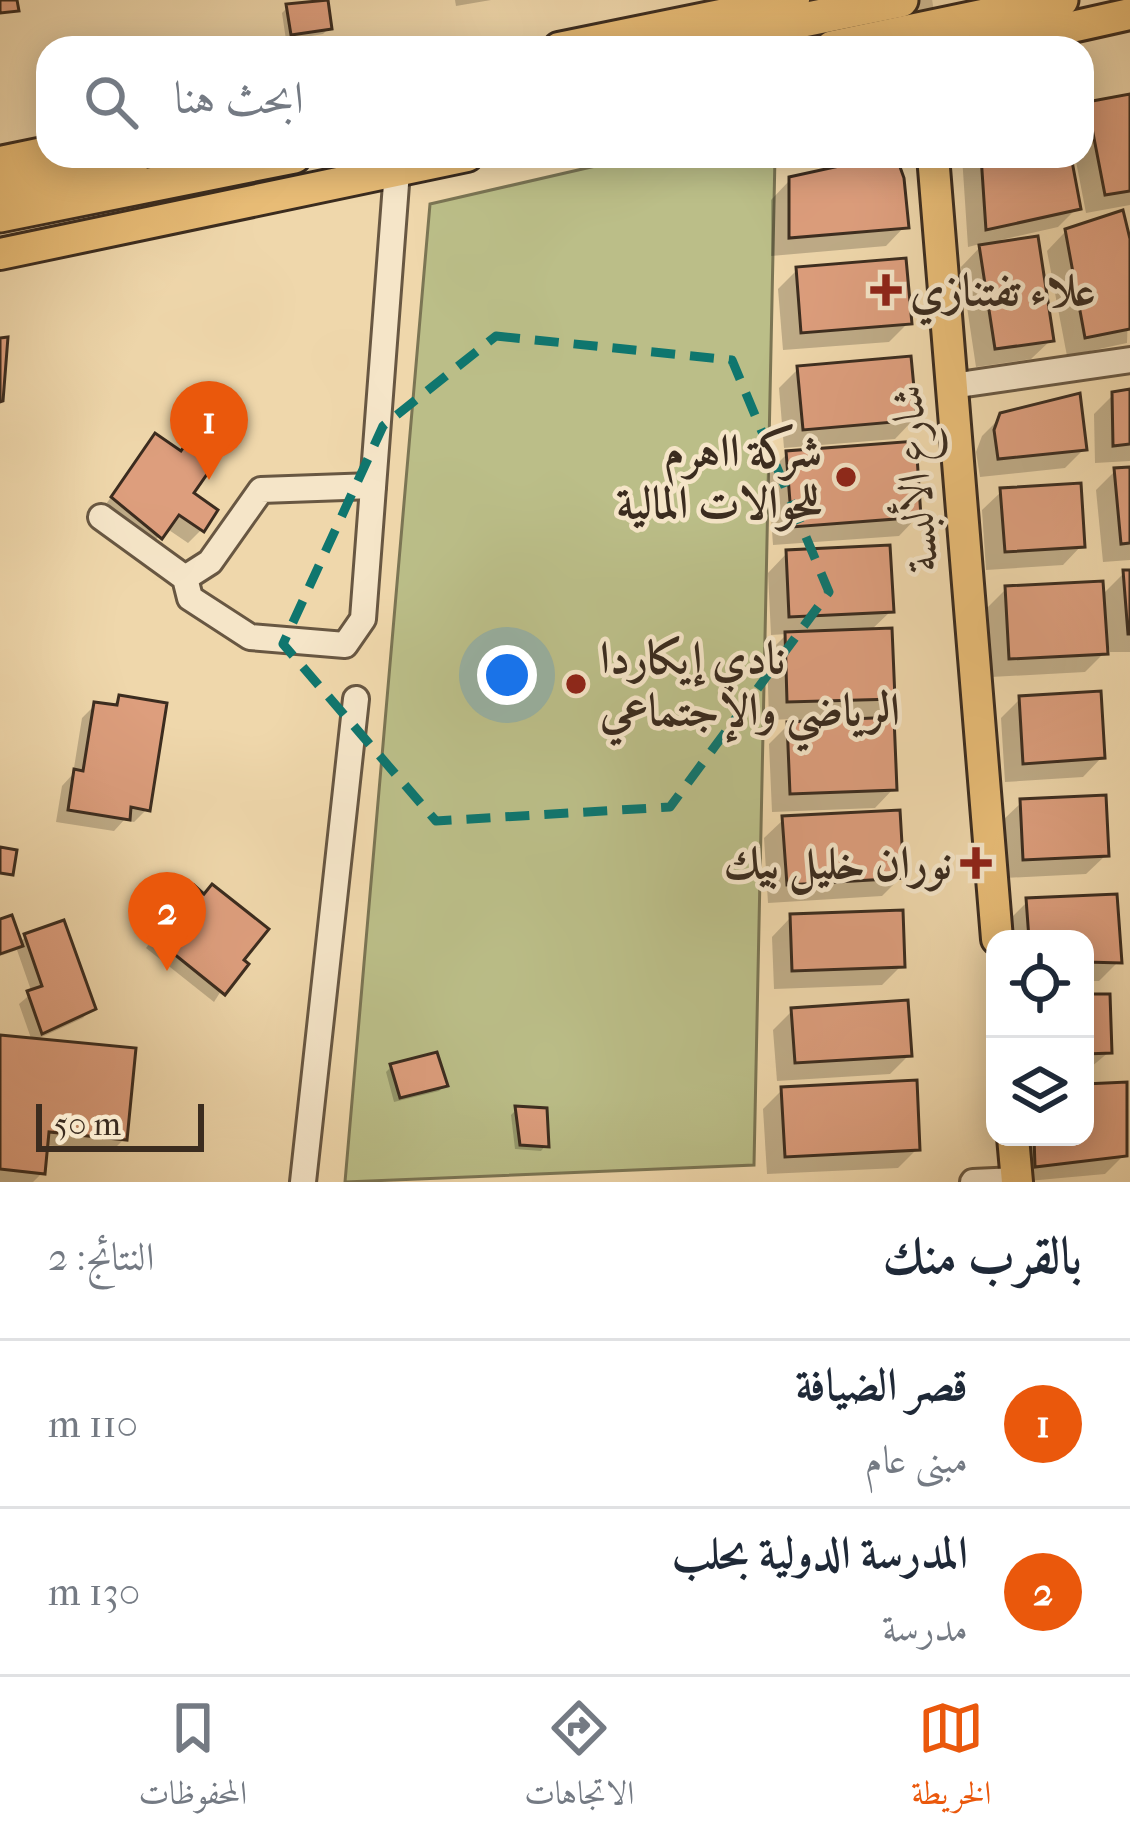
<!DOCTYPE html>
<html lang="ar">
<head>
<meta charset="utf-8">
<style>
	:root { --surface:#fff; --page:#f2f2f3; --text:#1f2937; --muted:#747a83; --line:#e0e1e3; --accent:#ea580c }
	body { margin:0; font-family:"IM FELL French Canon",Amiri,serif; background:var(--page); color:var(--text); direction:rtl }
	.controls { position:absolute; right:36px; bottom:36px; display:grid; overflow:hidden; border-radius:24px; box-shadow:0 6px 30px #0003 }
	.controls button { width:108px; height:108px; display:grid; place-items:center; padding:0; border:0; border-bottom:3px solid var(--line); background:var(--surface); color:var(--text); font:60px sans-serif }
	.scale { position:absolute; left:36px; bottom:30px; width:168px; box-sizing:border-box; padding-left:12px; border:6px solid #3b2c1f; border-top:0; font-size:33px; line-height:42px; white-space:nowrap; color:#3b2c1f; -webkit-text-stroke:9px #f5e5c8; paint-order:stroke }
	.you { position:absolute; left:507px; top:675px; width:42px; height:42px; margin:-30px; border:9px solid #fff; border-radius:50%; background:#1a73e8; box-shadow:0 0 0 18px #1a73e833 }
	.badge { display:grid; place-items:center; width:78px; height:78px; border-radius:50%; background:var(--accent); color:#fff; font-size:39px; font-weight:700 }
	.pin { position:absolute; translate:-50% -99px; filter:drop-shadow(0 3px 6px #0008) }
	.pin::after { content:''; position:absolute; top:63px; width:42px; height:36px; background:inherit; clip-path:polygon(0 0,100% 0,50% 100%) }
	.list { margin:0; padding:0; list-style:none }
	h2 { display:flex; justify-content:space-between; align-items:center; height:156px; margin:0; padding:0 48px; font-size:51px }
	h2 small { font-size:39px; font-weight:400; color:var(--muted) }
	.list li { display:grid; grid-template-columns:78px 1fr auto; gap:36px; align-items:center; box-sizing:border-box; height:168px; padding:0 48px; border-top:3px solid var(--line) }
	.list b { display:block; font-size:45px; white-space:nowrap }
	.list p { margin:0; font-size:39px; white-space:nowrap; color:var(--muted) }
	.list em { font-size:39px; font-style:normal; color:var(--muted) }
	.icon { flex:none; width:66px; height:66px; fill:none; stroke:currentColor; stroke-width:2; stroke-linecap:round; stroke-linejoin:round }
	.map { position:relative; flex:none; width:1130px; height:1182px; overflow:hidden; direction:ltr }
	.search { position:absolute; background:var(--surface); box-shadow:0 6px 30px #0003; left:36px; right:36px; top:36px; height:132px; display:flex; align-items:center; gap:30px; box-sizing:border-box; padding:0 42px; border-radius:36px; color:var(--muted); font-size:45px }
	.sheet { height:492px; background:var(--surface) }
	nav { display:flex; justify-content:space-around; align-items:center; box-sizing:border-box; height:168px; border-top:3px solid var(--line); background:var(--surface); font-size:33px; color:var(--muted) }
	nav a { display:grid; justify-items:center; gap:6px }
	nav .on { color:var(--accent) }
	.map>svg:first-child { display:block }
</style>
</head>
<body>
<div class="map">
<svg width="1130" height="1182" viewBox="0 0 1130 1182">
	<rect width="100%" height="100%" fill="#efd7ab"/>
	<filter id="stains"><feTurbulence type="fractalNoise" baseFrequency=".00167" numOctaves="4"/><feColorMatrix values="0 0 0 0 .2 0 0 0 0 .09 0 0 0 0 .02 0 0 0 .5 -.17"/></filter>
	<radialGradient id="worn" r=".72"><stop offset=".6" stop-color="#630" stop-opacity="0"/><stop offset="1" stop-color="#630" stop-opacity=".3"/></radialGradient>
	<!-- green -->
	<polygon fill="#bbbe88" stroke="#7b7554" stroke-width="3" points="639,156 775,156 754,1165 345,1182 430,204"/>
	<!-- shadow -->
	<g fill="#0003">
		<polygon points="455,0 491,0 456,6"/>
		<polygon points="288,7 329,28 323,34 286,40 282,13"/>
		<polygon points="1130,97 1130,205 1086,213 1075,156 1082,156 1082,111 1089,105"/>
		<polygon points="962,156 1068,156 1077,208 1058,227 1001,240 1051,340 1031,359 976,367 961,267 984,243 968,247"/>
		<polygon points="790,180 905,226 886,246 771,256 771,200"/>
		<polygon points="1066,231 1130,252 1127,343 1067,356 1047,251"/>
		<polygon points="797,270 908,323 889,342 783,350 778,289"/>
		<polygon points="798,369 914,419 895,439 784,448 779,388"/>
		<polygon points="1130,392 1130,461 1095,463 1094,414 1113,395"/>
		<polygon points="1002,416 1084,449 1065,468 980,477 976,452 982,436"/>
		<polygon points="206,419 190,494 201,530 188,543 166,528 147,550 100,512 156,437 179,453"/>
		<polygon points="787,454 918,516 899,536 773,545 768,473"/>
		<polygon points="1130,470 1130,560 1103,562 1096,490 1115,471"/>
		<polygon points="1002,491 1082,545 1063,565 986,570 982,510"/>
		<polygon points="787,553 891,611 869,632 892,697 868,722 894,788 875,808 772,812 769,744 794,719 769,720 767,654 787,634 771,635 768,573"/>
		<polygon points="1124,573 1130,573 1130,652 1110,652 1109,648 1085,672 991,677 987,608 1006,589 1101,596"/>
		<polygon points="120,698 147,809 134,822 124,820 114,831 56,822 62,786 73,774 82,718 95,705 111,707"/>
		<polygon points="1020,699 1102,757 1083,777 1005,782 1001,718"/>
		<polygon points="1022,802 1106,855 1086,874 1005,878 1002,821"/>
		<polygon points="784,819 901,877 882,896 768,903 764,838"/>
		<polygon points="1114,897 1118,962 1099,981 1085,981 1085,939 1010,939 1008,921 1028,901"/>
		<polygon points="185,899 240,961 214,1002 146,948"/>
		<polygon points="791,917 902,965 882,985 774,989 772,937"/>
		<polygon points="0,923 19,943 25,937 92,1008 83,1018 33,1041 124,1139 111,1152 45,1145 42,1173 33,1182 0,1182 0,1038 32,1041 19,1004 32,993 17,950 0,956"/>
		<polygon points="1085,997 1109,1052 1085,1072"/>
		<polygon points="792,1011 909,1055 890,1074 777,1081 773,1030"/>
		<polygon points="392,1066 445,1085 439,1091 394,1102 386,1072"/>
		<polygon points="1085,1087 1124,1155 1105,1174 1017,1182 1014,1137 1085,1137"/>
		<polygon points="782,1090 917,1149 898,1168 767,1174 763,1109"/>
		<polygon points="517,1109 546,1145 541,1151 515,1149 511,1115"/>
	</g>
	<!-- building -->
	<g fill="#dd9e7d" stroke="#3b2c1f" stroke-width="3">
		<polygon points="0,0 17,0 19,11 0,13"/>
		<polygon points="328,0 332,29 291,35 286,4"/>
		<polygon points="1130,94 1130,191 1105,195 1087,102"/>
		<polygon points="885,156 900,167 904,178 909,228 789,238 789,177"/>
		<polygon points="981,156 1071,156 1081,209 986,230"/>
		<polygon points="1123,210 1130,239 1130,329 1085,338 1065,229"/>
		<polygon points="1038,236 1054,341 995,349 979,245"/>
		<polygon points="906,258 912,324 801,333 796,267"/>
		<polygon points="8,337 3,401 0,402 0,338"/>
		<polygon points="911,356 917,420 803,430 797,366"/>
		<polygon points="1130,389 1130,444 1113,446 1112,392"/>
		<polygon points="1080,393 1087,450 998,459 994,430 1000,413"/>
		<polygon points="206,415 222,426 229,415 242,424 194,493 218,510 204,532 179,515 162,539 111,497 155,433 181,451"/>
		<polygon points="916,441 921,517 792,527 786,451"/>
		<polygon points="1130,467 1130,543 1121,544 1114,468"/>
		<polygon points="1081,483 1085,547 1005,552 1000,488"/>
		<polygon points="890,545 894,612 789,617 786,550"/>
		<polygon points="1123,570 1130,570 1130,634 1128,634"/>
		<polygon points="1103,581 1108,654 1009,659 1005,586"/>
		<polygon points="892,628 895,699 787,702 785,632"/>
		<polygon points="1101,691 1105,758 1023,764 1019,696"/>
		<polygon points="119,695 167,703 150,811 131,807 130,820 68,810 74,769 83,771 94,702 117,705"/>
		<polygon points="894,717 897,790 790,794 787,722"/>
		<polygon points="1106,795 1109,856 1023,860 1020,799"/>
		<polygon points="900,810 904,878 787,885 782,816"/>
		<polygon points="0,847 17,850 13,875 0,873"/>
		<polygon points="212,884 269,929 244,960 249,964 225,995 153,937 194,885 204,894"/>
		<polygon points="1117,894 1122,963 1085,962 1085,939 1029,939 1026,898"/>
		<polygon points="903,910 905,967 792,971 790,914"/>
		<polygon points="12,915 23,946 0,954 0,919"/>
		<polygon points="64,920 96,1009 42,1034 27,991 42,986 24,934"/>
		<polygon points="1085,994 1110,994 1112,1053 1085,1054"/>
		<polygon points="908,1000 912,1056 795,1063 791,1008"/>
		<polygon points="0,1035 136,1048 127,1140 49,1132 45,1174 0,1169"/>
		<polygon points="437,1052 448,1086 400,1098 390,1064"/>
		<polygon points="917,1080 920,1150 785,1157 781,1087"/>
		<polygon points="1127,1082 1127,1156 1035,1167 1034,1137 1085,1137 1085,1084"/>
		<polygon points="515,1106 547,1108 549,1147 520,1145"/>
	</g>
	<g fill="none" stroke-linecap="round" stroke-linejoin="round">
		<!-- major-tunnel -->
		<polyline stroke="#cbb58f" stroke-width="30" stroke-dasharray="30 15" stroke-linecap="butt" points="917,0 924,48"/>
		<!-- minor casing -->
		<g stroke="#685742" stroke-width="30">
			<g id="minor">
				<polyline points="952,386 1130,360"/>
				<polyline points="101,517 185,578 190,598 250,637 345,645 363,619 397,171"/>
				<polyline points="185,578 210,562 261,490 373,486"/>
				<polyline points="303,1182 356,699"/>
				<polyline points="973,1182 1017,1180"/>
			</g>
		</g>
		<!-- major casing -->
		<g stroke="#3b2c1f" stroke-width="36">
			<g id="major">
				<polyline points="559,48 794,0"/>
				<polyline points="978,48 1130,14"/>
				<polyline points="933,156 997,939"/>
				<polyline points="0,162 48,152"/>
				<polyline points="0,254 467,156"/>
				<polyline points="1013,1137 1017,1182"/>
			</g>
		</g>
		<!-- highway casing -->
		<g stroke="#3b2c1f" stroke-width="39">
			<g id="highway">
				<polyline points="666,48 901,0"/>
				<polyline points="832,48 1061,0"/>
				<polyline points="0,184 136,156"/>
				<polyline points="0,215 294,156"/>
			</g>
		</g>
		<!-- minor -->
		<use href="#minor" stroke="#f5e5c8" stroke-width="24"/>
		<!-- major -->
		<use href="#major" stroke="#e8bc76" stroke-width="30"/>
		<!-- highway -->
		<use href="#highway" stroke="#e8bc76" stroke-width="33"/>
	</g>
	<!-- marked area -->
	<path fill="none" stroke="#0f766e" stroke-width="9" stroke-dasharray="24 15" stroke-linejoin="round" d="M496,336L732,360L829,592L670,807L436,821L283,644L383,426Z"/>
	<!-- markers -->
	<g fill="#8f2418" stroke="#f5e5c8" stroke-width="4.5">
		<path d="M880 272h12v12h12v12h-12v12h-12v-12h-12v-12h12z"/>
		<circle cx="846" cy="477" r="12"/>
		<circle cx="576" cy="684" r="12"/>
		<path d="M970 845h12v12h12v12h-12v12h-12v-12h-12v-12h12z"/>
	</g>
	<g text-anchor="middle" dominant-baseline="central" stroke-width="9" stroke-linejoin="round" paint-order="stroke">
		<!-- poi labels -->
		<g font-size="45" font-weight="bold" fill="#3b2c1f" stroke="#f5e5c8" text-anchor="start">
			<text x="910" y="290">علاء تفتنازي</text>
			<text x="822" y="451" text-anchor="end">شركة ااهرم<tspan x="822" dy="52">للحوالات المالية</tspan></text>
			<text x="600" y="658">نادي إيكاردا<tspan x="600" dy="52">الرياضي والإجتماعي</tspan></text>
			<text x="952" y="863" text-anchor="end">نوران خليل بيك</text>
		</g>
		<!-- street labels -->
		<g font-size="45" fill="#3b2c1f" stroke="#f5e5c8">
			<text transform="translate(915 479) rotate(-95)">شارع الألبسة</text>
		</g>
	</g>
	<rect width="100%" height="100%" filter="url(#stains)"/>
	<rect width="100%" height="100%" fill="url(#worn)"/>
</svg>
<div class="controls">
<button><svg class="icon" aria-label="locate" viewBox="0 0 24 24"><circle cx="12" cy="12" r="6"/><path d="M12 2v4M12 18v4M2 12h4M18 12h4"/></svg></button>
<button><svg class="icon" aria-label="layers" viewBox="0 0 24 24"><path d="M12 4l9 5-9 5-9-5zM3 14l9 5 9-5"/></svg></button>
</div>
<div class="scale">50 m</div>
<div class="you"></div>
<div class="pin badge" style="left:209px;top:480px">1</div>
<div class="pin badge" style="left:167px;top:971px">2</div>
<div class="search"><svg class="icon" aria-label="search" viewBox="0 0 24 24"><circle cx="10" cy="10" r="6"/><path d="M15 15l6 6"/></svg>ابحث هنا</div>
</div>
<section class="sheet">
<h2>بالقرب منك<small>النتائج: 2</small></h2>
<ul class="list">
<li><span class="badge">1</span><div><b>قصر الضيافة</b><p>مبنى عام</p></div><em>110 m</em></li>
<li><span class="badge">2</span><div><b>المدرسة الدولية بحلب</b><p>مدرسة</p></div><em>130 m</em></li>
</ul>
</section>
<nav>
<a class="on"><svg class="icon" aria-label="map" viewBox="0 0 24 24"><path d="M3 6l6-2 6 2 6-2v14l-6 2-6-2-6 2zM9 4v14M15 6v14"/></svg>الخريطة</a>
<a><svg class="icon" aria-label="directions" viewBox="0 0 24 24"><path d="M12 3l9 9-9 9-9-9zM9 14v-3h6M13 9l2 2-2 2"/></svg>الاتجاهات</a>
<a><svg class="icon" aria-label="saved" viewBox="0 0 24 24"><path d="M7 4h10v16l-5-4-5 4z"/></svg>المحفوظات</a>
</nav>
</body>
</html>
